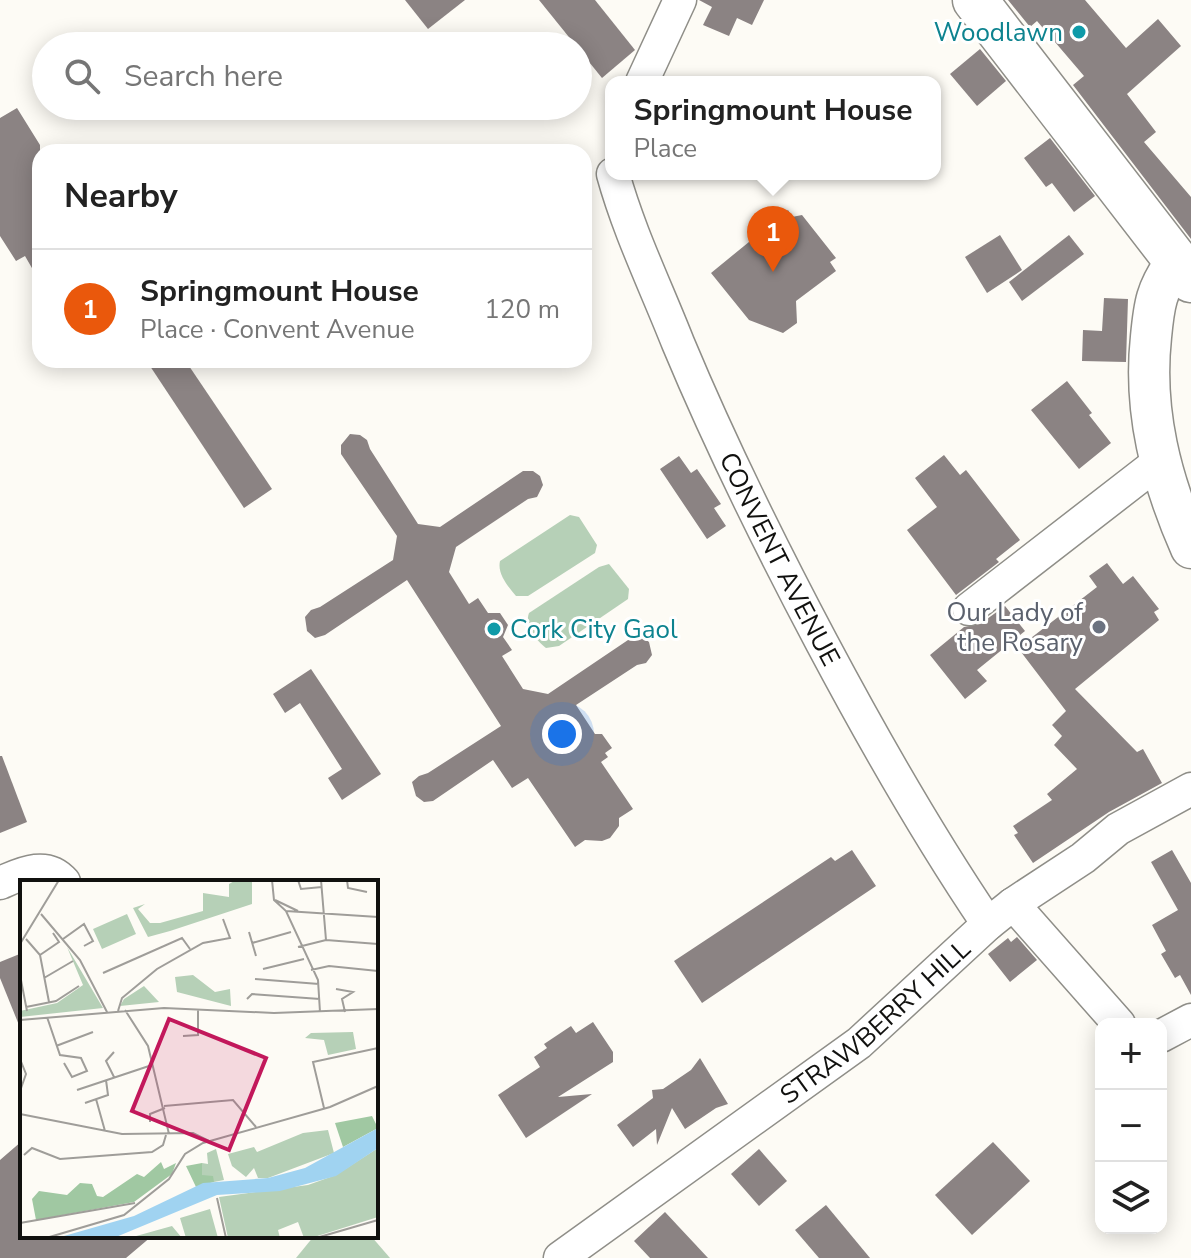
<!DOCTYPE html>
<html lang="en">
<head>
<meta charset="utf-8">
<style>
	:root { --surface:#fff; --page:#f6f6f6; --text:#222; --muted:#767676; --line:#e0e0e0; --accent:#ea580c }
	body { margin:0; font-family:"Nunito Sans",sans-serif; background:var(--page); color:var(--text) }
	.controls { position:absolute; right:24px; bottom:24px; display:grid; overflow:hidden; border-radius:16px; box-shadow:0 4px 20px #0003 }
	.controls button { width:72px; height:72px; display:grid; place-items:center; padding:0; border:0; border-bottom:2px solid var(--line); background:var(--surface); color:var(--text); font:40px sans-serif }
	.you { position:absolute; left:562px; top:734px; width:28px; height:28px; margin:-20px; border:6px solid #fff; border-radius:50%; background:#1a73e8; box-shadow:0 0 0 12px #1a73e833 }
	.badge { display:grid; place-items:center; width:52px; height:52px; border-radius:50%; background:var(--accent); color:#fff; font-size:26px; font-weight:700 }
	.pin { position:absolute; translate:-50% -66px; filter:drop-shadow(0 2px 4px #0008) }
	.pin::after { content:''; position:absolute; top:42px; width:28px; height:24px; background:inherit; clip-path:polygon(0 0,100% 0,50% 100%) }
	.popup { position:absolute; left:605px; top:76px; width:336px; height:104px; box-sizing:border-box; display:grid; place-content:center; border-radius:16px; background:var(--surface); filter:drop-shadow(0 2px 6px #0005); font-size:26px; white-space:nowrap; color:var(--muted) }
	.popup b { font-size:30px; color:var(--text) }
	.popup::after { content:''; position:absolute; left:50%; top:100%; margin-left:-16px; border:16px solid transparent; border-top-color:var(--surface) }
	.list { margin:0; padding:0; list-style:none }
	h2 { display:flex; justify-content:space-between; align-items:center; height:104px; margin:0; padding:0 32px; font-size:34px }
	h2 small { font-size:26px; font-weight:400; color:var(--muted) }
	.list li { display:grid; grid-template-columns:52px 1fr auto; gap:24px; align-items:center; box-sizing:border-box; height:120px; padding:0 32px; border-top:2px solid var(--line) }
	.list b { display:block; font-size:30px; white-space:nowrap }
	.list p { margin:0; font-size:26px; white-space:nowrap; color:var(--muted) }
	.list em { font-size:26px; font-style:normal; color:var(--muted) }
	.icon { flex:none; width:44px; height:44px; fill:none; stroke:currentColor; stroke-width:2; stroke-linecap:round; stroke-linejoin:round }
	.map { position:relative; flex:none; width:1191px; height:1258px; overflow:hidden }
	.search { position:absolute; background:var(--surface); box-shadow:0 4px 20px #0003; left:32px; top:32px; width:560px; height:88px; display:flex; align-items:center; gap:20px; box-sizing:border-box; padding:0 28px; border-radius:44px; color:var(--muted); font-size:30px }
	.panel { position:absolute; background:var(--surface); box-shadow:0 4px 20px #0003; left:32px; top:144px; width:560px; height:224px; border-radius:24px }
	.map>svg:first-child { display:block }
</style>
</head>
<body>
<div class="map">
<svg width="1191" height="1258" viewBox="0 0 1191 1258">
	<rect width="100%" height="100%" fill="#fdfbf5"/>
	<!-- green -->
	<g fill="#b6d0b7">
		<path d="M570,515L579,517L597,545L595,553L528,596H516C508,586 497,574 500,561Z"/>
		<path d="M609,564L629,589L628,599L559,646L546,648C536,640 524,626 529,613L599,567Z"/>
		<polygon points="314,1236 371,1236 390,1258 296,1258"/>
	</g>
	<!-- building -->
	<g fill="#8b8383">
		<polygon points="405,0 465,0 428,29"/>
		<polygon points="539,0 595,0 635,50 602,78"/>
		<polygon points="699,0 764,0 752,25 737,18 729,36 703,25 712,7"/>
		<polygon points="1008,0 1085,0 1126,48 1158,19 1181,46 1127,94 1156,132 1144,142 1191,197 1191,239 1073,85 1084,76 1037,21 1030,27"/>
		<polygon points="980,49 1006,81 977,106 950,74"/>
		<polygon points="17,108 40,145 40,282 25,256 16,261 0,236 0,118"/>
		<polygon points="1050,138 1095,196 1074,212 1052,183 1046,187 1024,158"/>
		<polygon points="788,210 792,217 802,215 836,258 830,262 836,271 796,301 797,323 783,333 749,320 711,273"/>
		<polygon points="1000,235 1022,270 987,293 965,257"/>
		<polygon points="1069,235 1084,254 1022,301 1009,282"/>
		<polygon points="1104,298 1128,299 1126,362 1082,361 1083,330 1102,331"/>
		<polygon points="146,360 185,360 272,489 244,508"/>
		<polygon points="1067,381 1092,413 1089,415 1111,443 1079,469 1031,410"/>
		<polygon points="350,434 360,435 367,440 370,449 418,524 440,527 523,471 533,471 540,476 543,485 537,497 528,499 456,547 449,572 469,604 478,598 488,613 500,613 508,625 503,637 512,650 502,656 523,689 548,694 631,638 641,636 649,642 652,655 646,663 637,665 576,705 595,734 602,734 612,748 605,753 608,757 601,762 633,809 619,818 619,826 610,838 602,841 585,840 575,847 528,778 512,788 493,760 433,801 424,802 416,796 412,782 419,776 428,773 501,726 407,580 325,635 315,638 307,631 305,617 311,610 320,607 393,560 397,536 341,454 341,445"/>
		<polygon points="944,455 960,475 966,470 1020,540 996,559 999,562 956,595 907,530 937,507 915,478"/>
		<polygon points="679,456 691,473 697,469 721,504 714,508 726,526 707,539 660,469"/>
		<polygon points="1107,563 1123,584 1133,576 1159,609 1154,612 1159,620 1075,689 1137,752 1143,749 1162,783 1109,812 1033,863 1014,835 1018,833 1013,826 1052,800 1047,794 1077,769 1054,745 1062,736 1052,725 1066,711 1018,648 1097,587 1089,576"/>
		<polygon points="1005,606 1025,631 977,670 987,681 965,699 930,655 964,627 980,624"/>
		<polygon points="311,669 381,774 342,800 328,778 342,769 300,703 285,713 273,694"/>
		<polygon points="0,756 2,756 27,822 0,833"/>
		<polygon points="852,850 876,886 702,1003 674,961 831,857 835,861"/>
		<polygon points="1172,850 1191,883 1191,995 1180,975 1175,978 1161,954 1166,951 1152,925 1178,910 1151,862"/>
		<polygon points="1017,937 1037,960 1010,982 988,954 1008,938 1011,942"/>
		<polygon points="22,953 22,1030 21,1030 0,978 0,962"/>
		<polygon points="593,1022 613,1052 613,1062 558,1097 592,1094 526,1138 498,1095 540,1067 534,1057 547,1048 544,1044 571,1026 576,1033"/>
		<polygon points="700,1058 728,1104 716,1108 685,1129 672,1108 657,1145 656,1129 633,1147 617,1125 653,1098 652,1090 663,1089 691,1070"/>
		<polygon points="22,1141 22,1236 152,1236 126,1258 0,1258 0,1160"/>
		<polygon points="993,1142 1030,1181 972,1235 935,1195"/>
		<polygon points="759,1149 787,1181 759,1206 731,1174"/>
		<polygon points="826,1205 870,1258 819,1258 795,1230"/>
		<polygon points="665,1212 708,1258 650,1258 634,1241"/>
	</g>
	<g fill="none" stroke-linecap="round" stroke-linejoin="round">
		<!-- minor casing -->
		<g stroke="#8f8e88" stroke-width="35">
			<g id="minor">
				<polyline points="642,82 680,0"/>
				<path id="s1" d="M613,174C629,232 656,287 678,343C721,446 770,545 822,643C873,739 927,834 988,924"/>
				<polyline points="969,609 1160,461"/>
				<path d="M0,883C21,874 46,861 64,882"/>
				<polyline points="1013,904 1119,1024"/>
				<polyline points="1161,1036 1191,1020"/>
				<path id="s2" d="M560,1258L859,1043L988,924L1013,904L1083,858L1118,829L1191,789"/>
			</g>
		</g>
		<!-- tertiary casing -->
		<g stroke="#8f8e88" stroke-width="43">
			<path id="tertiary" d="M1176,262C1156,289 1154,305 1151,337C1143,411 1161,480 1191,548"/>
		</g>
		<!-- secondary casing -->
		<g stroke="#8f8e88" stroke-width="47">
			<polyline id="secondary" points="975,0 1191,280"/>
		</g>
		<!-- minor -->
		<use href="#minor" stroke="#fff" stroke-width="32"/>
		<!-- tertiary -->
		<use href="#tertiary" stroke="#fff" stroke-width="40"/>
		<!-- secondary -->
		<use href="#secondary" stroke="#fff" stroke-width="44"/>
	</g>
	<!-- markers -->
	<g fill="#0f9aa8" stroke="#fff" stroke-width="3">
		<circle cx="1079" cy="32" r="8"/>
		<circle cx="494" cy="629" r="8"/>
	</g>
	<circle fill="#6b7280" stroke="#fff" stroke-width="3" cx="1099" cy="627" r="8"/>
	<g text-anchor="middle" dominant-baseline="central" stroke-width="6" stroke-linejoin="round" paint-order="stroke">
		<!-- culture labels -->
		<g font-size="26" fill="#0d838f" stroke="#fff" text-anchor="end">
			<text x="1063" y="32">Woodlawn</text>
			<text x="510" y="629" text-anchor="start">Cork City Gaol</text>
		</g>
		<!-- street labels -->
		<g font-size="26" fill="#11110f" stroke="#fff">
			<text stroke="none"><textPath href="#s1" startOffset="420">CONVENT AVENUE</textPath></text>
			<text stroke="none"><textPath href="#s2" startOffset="394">STRAWBERRY HILL</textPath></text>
		</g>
		<!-- worship labels -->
		<g font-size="26" fill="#5b616d" stroke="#fff" text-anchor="end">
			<text x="1083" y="612">Our Lady of<tspan x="1083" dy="30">the Rosary</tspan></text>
		</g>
	</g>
	<!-- overview -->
	<g transform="translate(20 880)">
		<rect width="358" height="358" fill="#fdfbf5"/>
		<path d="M216,0L232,1V24L150,51L128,57L113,28L125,24L118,29L130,43H140L183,31V13L209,17V4ZM107,34L116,54L82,69L73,49ZM47,67L83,128L0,137V131L37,123L63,105ZM173,95L195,112L210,109L211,126L157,112L155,97ZM124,106L139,122L100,126L104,119ZM333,152L336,169L308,175L304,160L285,158L291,153ZM308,250L314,273L248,298H238L234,288L226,297L212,286L208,274L234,267L237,272L283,253ZM358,268V337L291,358H284L278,342L258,350L260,358H208L199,317L288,305L316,295ZM196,269L204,300L194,302L181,295L182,283L188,284L187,273ZM190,329L198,358H166L160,338ZM152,346L162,358H109Z" fill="#b6d0b7"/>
		<path d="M352,236L358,248L323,267L315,243ZM141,282L144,289L156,283L152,294L114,322L16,340L12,319L19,311L47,315L60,303L72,304L77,316L83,317L117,294L124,297ZM182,283V295L193,296L194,302L176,307L166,286Z" fill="#a0c8a2"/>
		<path d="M358,248V268L316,296L260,311L197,315L96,357L37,358L114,336L183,303L248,298L285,288Z" fill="#a0d3f1"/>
		<path fill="none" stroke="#9f9d99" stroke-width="2" d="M252,0L254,20L266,31L298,100L300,132M278,0L281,9L302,7M301,0L306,60M327,0L328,8L347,12M255,20L278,31M266,31L358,37M21,34L60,80L87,132M229,52L236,76M6,59L20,75L29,122M43,59L64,44L73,61L64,66M232,63L271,52M0,64L39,0M278,67L306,60L358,64M20,75L39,62L33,53M243,89L284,79M291,90L309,86L358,91M83,93L162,58L170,69M0,95L7,131M24,98L53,81M235,99L299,104M316,109L333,112L322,119L325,132M227,119L232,114L300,119M6,127L36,121L59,106M105,130L128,166L149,254M98,131L102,118L137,89L183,63L210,58L203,39M27,137L40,175L61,178L67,191L52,197L44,183M0,140L144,128L254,133L358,129M163,156L178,155V130M36,166L73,152M94,172L86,181L94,197M0,179L6,194L0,211M57,210L132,185M76,219L85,251M65,223L88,215L86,200M144,226L213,220L236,247M304,228L293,182L358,168M0,234L102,254L173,253L189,261M130,242V234L145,228M4,275L12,268L40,279L132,272L143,265L146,255M197,318L206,358M0,343L115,323M26,358L104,335L149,299L165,274L183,263L310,227L358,206M296,358L358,340"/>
		<path fill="#c2185b" fill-opacity="0.15" stroke="#c2185b" stroke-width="4" d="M149,139L246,178L209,270L112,231Z"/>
		<rect width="358" height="358" fill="none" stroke="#11110f" stroke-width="4"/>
	</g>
</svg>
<div class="controls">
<button>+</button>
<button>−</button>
<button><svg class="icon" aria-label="layers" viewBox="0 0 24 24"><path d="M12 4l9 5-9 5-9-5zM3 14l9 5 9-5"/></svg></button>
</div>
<div class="you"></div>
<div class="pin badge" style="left:773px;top:272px">1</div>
<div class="popup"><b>Springmount House</b>Place</div>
<div class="search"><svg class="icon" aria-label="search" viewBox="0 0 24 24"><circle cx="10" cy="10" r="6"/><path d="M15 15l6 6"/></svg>Search here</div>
<section class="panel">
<h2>Nearby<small></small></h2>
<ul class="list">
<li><span class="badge">1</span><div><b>Springmount House</b><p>Place · Convent Avenue</p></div><em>120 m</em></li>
</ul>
</section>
</div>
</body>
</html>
